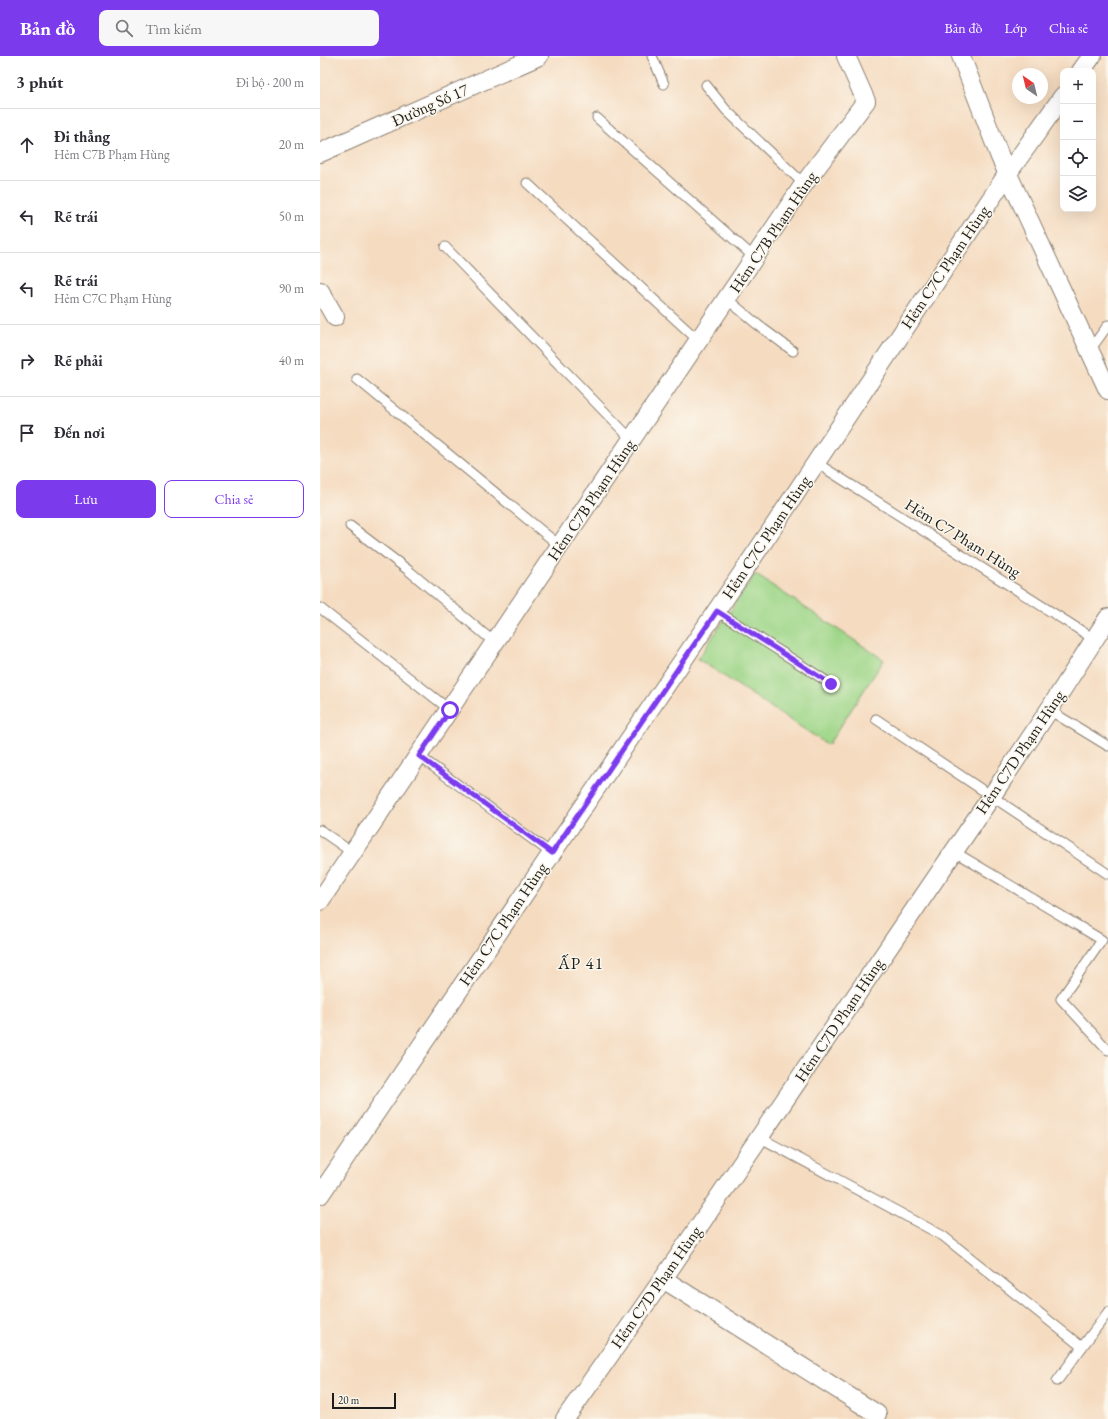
<!DOCTYPE html>
<html lang="vi">
<head>
<meta charset="utf-8">
<style>
	:root { --surface:#fff; --page:#f7f7f7; --text:#2b2b33; --muted:#7c7c81; --line:#e1e1e2; --accent:#7c3aed }
	body { margin:0; font-family:"EB Garamond",serif; background:var(--page); color:var(--text) }
	.controls { position:absolute; right:12px; top:12px; display:grid; overflow:hidden; border-radius:8px; box-shadow:0 4px 16px #0002 }
	.controls button { width:36px; height:36px; display:grid; place-items:center; padding:0; border:0; border-bottom:1px solid var(--line); background:var(--surface); color:var(--text); font:20px sans-serif }
	.compass { position:absolute; left:692px; top:12px; width:36px; height:36px; border-radius:50%; background:var(--surface); box-shadow:0 4px 16px #0002; rotate:325deg }
	.scale { position:absolute; left:12px; bottom:10px; width:64px; box-sizing:border-box; padding-left:4px; border:2px solid #1c1c1c; border-top:0; font-size:11px; line-height:14px; white-space:nowrap; color:#1c1c1c; -webkit-text-stroke:3px #fbf7ec; paint-order:stroke }
	.stop { position:absolute; width:12px; height:12px; margin:-9px; border:3px solid #7c3aed; border-radius:50%; background:#fff }
	.stop.end { background:#7c3aed; border-color:#fff; box-shadow:0 1px 4px #0008 }
	.list { margin:0; padding:0; list-style:none }
	h2 { display:flex; justify-content:space-between; align-items:center; height:52px; margin:0; padding:0 16px; font-size:17px }
	h2 small { font-size:13px; font-weight:400; color:var(--muted) }
	.list li { display:grid; grid-template-columns:26px 1fr auto; gap:12px; align-items:center; box-sizing:border-box; height:72px; padding:0 16px; border-top:1px solid var(--line) }
	.list b { display:block; font-size:15px; white-space:nowrap }
	.list p { margin:0; font-size:13px; white-space:nowrap; color:var(--muted) }
	.list em { font-size:13px; font-style:normal; color:var(--muted) }
	.actions { display:flex; gap:8px; padding:12px 16px }
	.actions a { flex:1; padding:9px 0; border:1px solid var(--accent); border-radius:8px; text-align:center; font-size:14px; color:var(--accent) }
	.actions .main { background:var(--accent); color:#fff }
	.icon { flex:none; width:22px; height:22px; fill:none; stroke:currentColor; stroke-width:2; stroke-linecap:round; stroke-linejoin:round }
	.map { position:relative; flex:none; width:788px; height:1363px; overflow:hidden }
	header { display:flex; align-items:center; gap:24px; box-sizing:border-box; height:56px; padding:0 20px; background:var(--accent); color:#fff }
	header strong { font-size:19px }
	nav { display:flex; gap:22px; margin-inline-start:auto; font-size:14px }
	.search { width:280px; height:36px; background:var(--page); display:flex; align-items:center; gap:10px; box-sizing:border-box; padding:0 14px; border-radius:8px; color:var(--muted); font-size:15px }
	main { display:flex }
	aside { flex:1; background:var(--surface) }
	.map>svg:first-child { display:block }
</style>
</head>
<body>
<header>
<strong>Bản đồ</strong>
<div class="search"><svg class="icon" aria-label="search" viewBox="0 0 24 24"><circle cx="10" cy="10" r="6"/><path d="M15 15l6 6"/></svg>Tìm kiếm</div>
<nav><a>Bản đồ</a><a>Lớp</a><a>Chia sẻ</a></nav>
</header>
<main>
<aside>
<h2>3 phút<small>Đi bộ · 200 m</small></h2>
<ul class="list">
<li><svg class="icon" aria-label="ahead" viewBox="0 0 24 24"><path d="M12 20V5M6 11l6-6 6 6"/></svg><div><b>Đi thẳng</b><p>Hẻm C7B Phạm Hùng</p></div><em>20 m</em></li>
<li><svg class="icon" aria-label="left" viewBox="0 0 24 24"><path d="M17 20v-9H6M10 6l-5 5 5 5"/></svg><div><b>Rẽ trái</b></div><em>50 m</em></li>
<li><svg class="icon" aria-label="left" viewBox="0 0 24 24"><path d="M17 20v-9H6M10 6l-5 5 5 5"/></svg><div><b>Rẽ trái</b><p>Hẻm C7C Phạm Hùng</p></div><em>90 m</em></li>
<li><svg class="icon" aria-label="right" viewBox="0 0 24 24"><path d="M7 20v-9h11M14 6l5 5-5 5"/></svg><div><b>Rẽ phải</b></div><em>40 m</em></li>
<li><svg class="icon" aria-label="arrive" viewBox="0 0 24 24"><path d="M6 21V4h12l-3 4 3 4H6"/></svg><div><b>Đến nơi</b></div></li>
</ul>
<div class="actions"><a class="main">Lưu</a><a>Chia sẻ</a></div>
</aside>
<div class="map">
<svg width="788" height="1363" viewBox="0 0 788 1363">
	<rect width="100%" height="100%" fill="#fbf7ec"/>
	<filter id="ink" filterUnits="userSpaceOnUse"><feTurbulence type="fractalNoise" baseFrequency=".025" numOctaves="2"/><feDisplacementMap in="SourceGraphic" scale="8" xChannelSelector="R" yChannelSelector="G"/><feConvolveMatrix kernelMatrix="1 2 1 2 8 2 1 2 1" color-interpolation-filters="sRGB"/></filter>
	<filter id="wash" filterUnits="userSpaceOnUse"><feTurbulence type="fractalNoise" baseFrequency=".012" numOctaves="4" result="noise"/><feDisplacementMap in="SourceGraphic" scale="16" xChannelSelector="R" yChannelSelector="G"/><feGaussianBlur stdDeviation="0.9" result="paint"/><feColorMatrix in="noise" values="0 0 0 0 0 0 0 0 0 0 0 0 0 0 0 0 0 1.4 0 .05"/><feComposite in="paint" operator="in"/></filter>
	<g filter="url(#wash)">
		<rect width="100%" height="100%" fill="#f5dcc1"/>
		<!-- green -->
		<polygon fill="#9ed688" stroke="#5d7952" points="435,518 564,604 508,689 378,603"/>
	</g>
	<g filter="url(#ink)">
		<g fill="none" stroke-linecap="round" stroke-linejoin="round">
			<!-- lane casing -->
			<g stroke="#887c6e" stroke-width="11">
				<g id="lane">
					<polyline points="332,0 344,28"/>
					<polyline points="386,29 406,54 484,128"/>
					<polyline points="277,62 435,202"/>
					<polyline points="207,127 379,285"/>
					<polyline points="125,191 312,384"/>
					<polyline points="407,243 438,269 473,295"/>
					<polyline points="770,294 788,269"/>
					<polyline points="37,323 240,490"/>
					<polyline points="495,406 774,583"/>
					<polyline points="30,470 88,514 175,587"/>
					<polyline points="0,552 130,654"/>
					<polyline points="397,555 511,628"/>
					<polyline points="729,654 788,690"/>
					<polyline points="556,663 788,818"/>
					<polyline points="99,700 231,797"/>
					<polyline points="0,774 33,797"/>
					<polyline points="633,795 782,884 741,943 788,994"/>
					<polyline points="439,1081 623,1180 762,1291"/>
					<polyline points="737,1325 788,1256"/>
				</g>
			</g>
			<!-- street casing -->
			<g stroke="#887c6e" stroke-width="20">
				<g id="street">
					<polyline points="641,0 680,101 788,334"/>
					<polyline points="761,15 772,0"/>
					<polyline points="0,97 219,0"/>
					<polyline points="0,235 15,261"/>
					<polyline points="0,845 484,128 546,45 526,0"/>
					<polyline points="0,1139 452,473 688,117 743,40"/>
					<polyline points="343,1223 557,1358"/>
					<polyline points="245,1363 343,1223 671,741 729,654 788,562"/>
				</g>
			</g>
			<!-- lane -->
			<use href="#lane" stroke="#fff" stroke-width="9"/>
			<!-- street -->
			<use href="#street" stroke="#fff" stroke-width="18"/>
		</g>
	</g>
	<g fill="none" stroke-linecap="round" stroke-linejoin="round" filter="url(#ink)">
		<!-- route -->
		<polyline stroke="#7c3aed" stroke-width="5" points="130,654 99,700 232,797 397,555 511,628"/>
	</g>
	<g text-anchor="middle" dominant-baseline="central" stroke-width="3" stroke-linejoin="round" paint-order="stroke">
		<!-- street labels -->
		<g font-size="16" fill="#1c1c1c" stroke="#fbf7ec">
			<text transform="translate(110 49) rotate(-24)">Đường Số 17</text>
			<text transform="translate(453 176) rotate(-56)">Hẻm C7B Phạm Hùng</text>
			<text transform="translate(625 211) rotate(-56)">Hẻm C7C Phạm Hùng</text>
			<text transform="translate(271 444) rotate(-56)">Hẻm C7B Phạm Hùng</text>
			<text transform="translate(446 481) rotate(-56)">Hẻm C7C Phạm Hùng</text>
			<text transform="translate(643 482) rotate(32)">Hẻm C7 Phạm Hùng</text>
			<text transform="translate(700 696) rotate(-56)">Hẻm C7D Phạm Hùng</text>
			<text transform="translate(183 868) rotate(-56)">Hẻm C7C Phạm Hùng</text>
			<text transform="translate(519 964) rotate(-56)">Hẻm C7D Phạm Hùng</text>
			<text transform="translate(336 1231) rotate(-55)">Hẻm C7D Phạm Hùng</text>
		</g>
		<!-- neighbourhood labels -->
		<g font-size="17" letter-spacing="1" fill="#1c1c1c" stroke="#fbf7ec">
			<text x="261" y="907">ẤP 41</text>
		</g>
	</g>
</svg>
<div class="controls">
<button>+</button>
<button>−</button>
<button><svg class="icon" aria-label="locate" viewBox="0 0 24 24"><circle cx="12" cy="12" r="6"/><path d="M12 2v4M12 18v4M2 12h4M18 12h4"/></svg></button>
<button><svg class="icon" aria-label="layers" viewBox="0 0 24 24"><path d="M12 4l9 5-9 5-9-5zM3 14l9 5 9-5"/></svg></button>
</div>
<svg class="compass" viewBox="-18 -18 36 36"><path d="M0-13l5 13h-10z" fill="#e53935"/><path d="M0 13l5-13h-10z" fill="#7c7c81"/></svg>
<div class="scale">20 m</div>
<div class="stop" style="left:130px;top:654px"></div>
<div class="stop end" style="left:511px;top:628px"></div>
</div>
</main>
</body>
</html>
